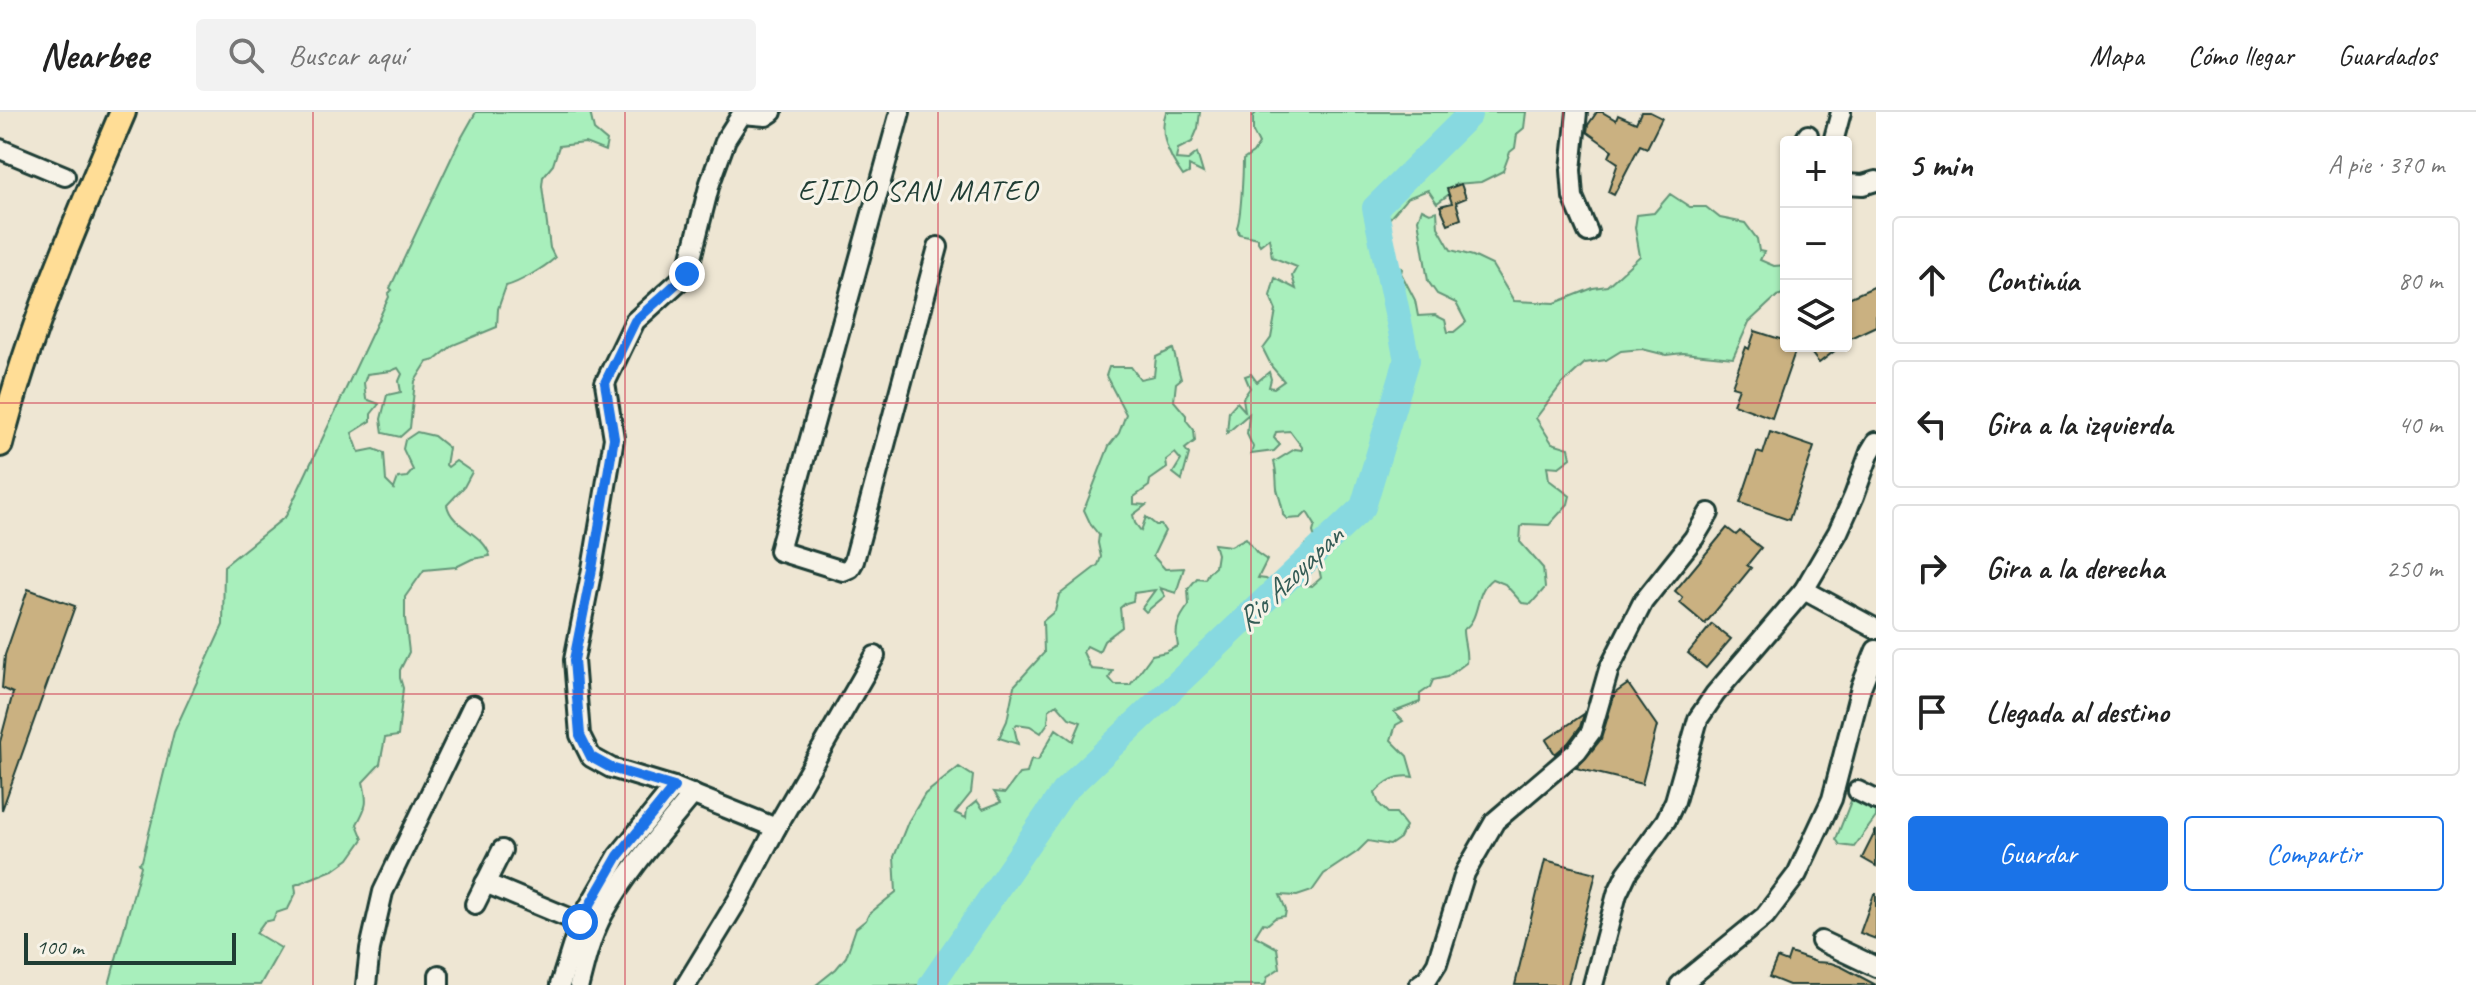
<!DOCTYPE html>
<html lang="es">
<head>
<meta charset="utf-8">
<style>
	:root { --surface:#fff; --page:#f2f2f2; --text:#222; --muted:#767676; --line:#e0e0e0; --accent:#1a73e8 }
	body { margin:0; font-family:Caveat,sans-serif; background:var(--page); color:var(--text) }
	.controls { position:absolute; right:24px; top:24px; display:grid; overflow:hidden; border-radius:8px; box-shadow:0 2px 6px #0004 }
	.controls button { width:72px; height:72px; display:grid; place-items:center; padding:0; border:0; border-bottom:2px solid var(--line); background:var(--surface); color:var(--text); font:40px sans-serif }
	.scale { position:absolute; left:24px; bottom:20px; width:212px; box-sizing:border-box; padding-left:8px; border:4px solid #1f3d34; border-top:0; font-size:22px; line-height:28px; white-space:nowrap; color:#1f3d34; -webkit-text-stroke:6px #f7f3e8; paint-order:stroke }
	.stop { position:absolute; width:24px; height:24px; margin:-18px; border:6px solid #1a73e8; border-radius:50%; background:#fff }
	.stop.end { background:#1a73e8; border-color:#fff; box-shadow:0 2px 8px #0008 }
	.list { margin:0; padding:0; list-style:none }
	h2 { display:flex; justify-content:space-between; align-items:center; height:104px; margin:0; padding:0 32px; font-size:34px }
	h2 small { font-size:26px; font-weight:400; color:var(--muted) }
	.list li { display:grid; grid-template-columns:52px 1fr auto; gap:24px; align-items:center; box-sizing:border-box; height:128px; margin:0 16px 16px; padding:0 16px; border:2px solid var(--line); border-radius:8px }
	.list b { display:block; font-size:30px; white-space:nowrap }
	.list em { font-size:26px; font-style:normal; color:var(--muted) }
	.actions { display:flex; gap:16px; padding:24px 32px }
	.actions a { flex:1; padding:18px 0; border:2px solid var(--accent); border-radius:8px; text-align:center; font-size:28px; color:var(--accent) }
	.actions .main { background:var(--accent); color:#fff }
	.icon { flex:none; width:44px; height:44px; fill:none; stroke:currentColor; stroke-width:2; stroke-linecap:round; stroke-linejoin:round }
	.map { position:relative; flex:none; width:1876px; height:873px; overflow:hidden }
	header { display:flex; align-items:center; gap:48px; box-sizing:border-box; height:112px; padding:0 40px; background:var(--surface); border-bottom:2px solid var(--line) }
	header strong { font-size:38px }
	nav { display:flex; gap:44px; margin-inline-start:auto; font-size:28px }
	.search { width:560px; height:72px; background:var(--page); display:flex; align-items:center; gap:20px; box-sizing:border-box; padding:0 28px; border-radius:8px; color:var(--muted); font-size:30px }
	main { display:flex }
	aside { flex:1; background:var(--surface) }
	.map>svg:first-child { display:block }
</style>
</head>
<body>
<header>
<strong>Nearbee</strong>
<div class="search"><svg class="icon" aria-label="search" viewBox="0 0 24 24"><circle cx="10" cy="10" r="6"/><path d="M15 15l6 6"/></svg>Buscar aquí</div>
<nav><a>Mapa</a><a>Cómo llegar</a><a>Guardados</a></nav>
</header>
<main>
<div class="map">
<svg width="1876" height="873" viewBox="0 0 1876 873">
	<rect width="100%" height="100%" fill="#eee6d3"/>
	<filter id="ink" filterUnits="userSpaceOnUse"><feTurbulence type="fractalNoise" baseFrequency=".0125" numOctaves="2"/><feDisplacementMap in="SourceGraphic" scale="16" xChannelSelector="R" yChannelSelector="G"/><feConvolveMatrix kernelMatrix="1 2 1 2 8 2 1 2 1" color-interpolation-filters="sRGB"/></filter>
	<g filter="url(#ink)">
		<!-- green -->
		<g fill="#a8efbc" stroke="#649678" stroke-width="2">
			<path d="M476,0H590L594,18L607,29L605,39L585,31L559,34L553,53L543,65L542,74L550,136L555,146C545,155 519,171 506,174L498,197L497,215L453,233L435,248L427,250L415,269L410,316L400,325L383,321L381,307L387,283L401,280L399,269L402,262L398,256L391,259L367,262L364,271L366,287L379,292L371,302V309L352,321L359,340L374,337L384,341L386,369L394,377L398,366L407,365L413,358L403,337L405,328L417,320L434,324L449,336L446,353L448,355L456,349L472,360L464,375L447,393C452,416 484,421 490,444L472,447L456,455L424,458L405,485V506L409,540L400,558V566L403,576L398,624L385,626L380,652L363,670C368,691 367,694 357,712L363,727L349,747L335,757L295,773L296,781L288,797L276,801L273,808L264,810L256,821L281,836L260,873H109L141,754L139,751L142,749L174,620L223,513L224,454L286,404L389,185L388,182L392,178L390,176L458,32Z"/>
			<path d="M1166,0H1200L1198,16L1192,30L1178,37L1176,47L1188,48L1197,41L1203,61L1189,54V61L1183,64C1170,46 1158,22 1166,0Z"/>
			<path d="M1257,0H1526L1524,16L1517,22L1515,36L1510,40L1503,59L1481,70L1455,72L1452,80L1437,91L1428,78L1407,86L1383,114L1390,125L1374,119L1383,142L1395,139L1398,152L1402,157L1401,161L1415,188L1418,204L1435,203L1445,208L1448,220H1454L1466,210L1456,191L1437,182L1428,169L1418,107L1422,97L1430,101L1437,99L1438,115L1451,138L1473,144L1492,153L1514,189L1555,191L1593,176L1607,174L1640,144L1635,116L1637,103L1654,101L1670,82L1690,95H1706L1720,106L1745,111L1757,127L1759,139L1764,140L1760,148L1774,154L1786,153V181L1777,184L1749,210L1733,246L1683,241L1666,243L1642,237L1621,239L1606,248L1585,251L1561,273L1536,306L1552,331L1569,336L1571,346L1559,355L1547,354L1549,368L1570,384L1568,392L1549,413L1524,412L1521,415L1520,430L1543,456L1545,476L1531,492L1522,491L1505,472L1492,467C1473,481 1482,506 1463,518C1463,530 1468,539 1466,551L1447,565L1433,568L1430,575L1420,582V590L1394,600L1403,609L1396,613L1391,628L1407,644L1413,665C1397,662 1386,669 1375,681L1379,692L1388,701H1396L1406,714L1400,726L1390,733L1368,729L1357,740L1324,762L1312,779L1297,784L1280,783L1286,798L1285,804L1275,806L1268,812L1263,811L1255,824L1277,836L1280,856L1268,864L1265,873H816L836,857L846,845L856,816L866,808L869,802L896,780L894,745L908,710L925,682L959,655L973,664L971,681L955,701L966,706L967,697L977,689L983,697L1001,690L994,680L1005,681L1019,662L1027,661L1031,647L1038,648L1056,617L1073,629L1081,610L1069,606L1057,592L1049,598L1048,611L1041,621L1030,614L1017,612L1014,615L1018,632L999,626L1007,609L1014,574L1044,541L1043,509L1055,499L1059,483L1098,453L1101,445L1098,431L1099,423L1091,413L1084,398L1109,334L1119,321L1126,302L1106,264L1109,255H1131L1140,267L1154,264L1156,245L1173,237L1181,267L1176,271L1174,289L1186,303V308L1194,318L1195,329L1185,337L1189,342L1182,368L1173,361L1181,348L1175,341L1166,348L1167,356L1150,368L1149,374L1134,385V392L1146,393L1133,403L1135,411L1141,419L1146,405L1156,413H1161L1165,419L1153,444L1165,457L1184,456L1176,481L1160,476L1165,484L1146,500L1142,496L1155,478L1134,481L1133,489L1126,491L1120,496L1122,515L1104,529L1099,540L1087,534L1083,540L1091,557L1113,559L1109,566L1115,573H1130L1152,543L1166,540L1178,534C1174,517 1178,507 1189,493L1188,477L1197,466L1205,467L1208,461L1215,455L1217,442L1214,432L1231,434L1246,426L1257,441L1267,448L1258,466L1266,467L1278,476L1292,471L1312,474L1321,466L1317,446L1304,441L1305,433L1315,427L1313,420L1315,413L1307,400L1301,406L1287,407L1283,403C1283,394 1279,386 1277,377C1276,368 1277,360 1274,350L1295,337L1302,338V335L1290,319L1276,320L1274,326L1280,333L1274,339L1251,342L1253,335L1247,322L1249,302L1227,321L1229,299L1237,290L1245,299L1243,286L1250,276L1245,264L1251,262L1257,270L1269,260L1271,267L1269,275L1274,276L1284,269L1272,255L1263,237L1271,226L1276,198L1270,184L1275,166L1296,177L1292,164L1297,155L1272,145L1269,126L1260,133L1258,130V126L1239,122L1237,115C1241,106 1243,61 1243,48L1253,41L1259,32L1253,20V4Z"/>
			<polygon points="1858,679 1876,690 1876,705 1854,735 1840,733 1836,727 1851,689"/>
		</g>
		<g fill="none" stroke-linecap="round" stroke-linejoin="round">
			<!-- river -->
			<polyline stroke="#87d9e0" stroke-width="26" points="931,873 1063,680 1363,395 1407,248 1375,96 1469,3 1467,0"/>
		</g>
		<!-- building -->
		<g fill="#cab181" stroke="#1f3d34" stroke-width="2">
			<polygon points="1597,0 1602,0 1616,8 1618,3 1636,11 1641,0 1650,0 1662,6 1647,36 1640,33 1614,83 1608,80 1618,51 1609,45 1612,38 1587,20 1588,13"/>
			<polygon points="1461,72 1466,86 1456,90 1461,107 1448,112 1440,94 1452,91 1447,77"/>
			<polygon points="1876,174 1876,214 1846,228 1846,187"/>
			<polygon points="1755,219 1786,229 1786,234 1797,234 1772,306 1733,292 1739,276 1732,274 1746,235 1749,237"/>
			<polygon points="1806,234 1841,234 1819,251"/>
			<polygon points="1770,320 1814,335 1789,408 1740,391 1757,340 1763,342"/>
			<polygon points="1727,416 1736,423 1740,419 1761,436 1747,453 1751,456 1705,512 1680,491 1683,486 1675,479"/>
			<polygon points="28,477 75,494 2,698 0,630 13,581 2,576 5,543"/>
			<polygon points="1712,512 1731,527 1706,556 1688,541"/>
			<polygon points="1628,572 1657,614 1642,672 1576,656 1586,646 1601,627 1615,581"/>
			<polygon points="1584,602 1580,615 1568,631 1555,642 1546,628"/>
			<polygon points="1876,718 1876,754 1862,746"/>
			<polygon points="1545,748 1596,761 1568,873 1515,873"/>
			<polygon points="1874,782 1876,782 1876,827 1860,821"/>
			<polygon points="1790,841 1816,850 1831,851 1842,855 1876,873 1789,873 1769,865 1777,846 1787,850"/>
		</g>
		<g fill="none" stroke-linecap="round" stroke-linejoin="round">
			<!-- minor casing -->
			<g stroke="#1f3d34" stroke-width="24">
				<g id="minor">
					<polyline points="772,0 766,4 742,2 726,27 710,71 687,162 635,209 605,271 614,326 592,457 574,548 580,623 591,645 611,656 674,675 776,716"/>
					<polyline points="900,0 779,439 843,459 850,456 854,449 938,135"/>
					<polyline points="1577,0 1571,58 1573,85 1588,120"/>
					<polyline points="1804,30 1808,23"/>
					<polyline points="1833,30 1841,0"/>
					<polyline points="0,37 65,64"/>
					<polyline points="1846,72 1863,73 1876,69"/>
					<polyline points="1804,478 1876,517"/>
					<polyline points="1858,679 1876,688"/>
					<polyline points="485,771 591,815"/>
					<polyline points="475,792 502,738"/>
					<polyline points="1821,829 1876,855"/>
					<polyline points="366,873 370,837 383,780 473,593"/>
					<polyline points="439,873 439,863"/>
					<polyline points="560,873 580,810 618,744 674,675"/>
					<path d="M579,873C585,849 591,824 603,802C627,759 662,720 693,682"/>
					<polyline points="686,873 739,786 776,716 875,544"/>
					<polyline points="1419,873 1427,867 1437,851 1465,761 1495,709 1577,639 1591,620 1609,557 1643,490 1694,426 1709,401"/>
					<polyline points="1593,873 1617,782 1627,761 1666,708 1675,689 1698,607 1715,582 1804,478 1838,420 1854,384 1870,340 1876,330"/>
					<polyline points="1680,873 1765,804 1797,762 1832,687 1861,575 1876,538"/>
				</g>
			</g>
			<!-- major casing -->
			<g stroke="#1f3d34" stroke-width="30">
				<path id="major" d="M0,332C29,217 77,108 123,0"/>
			</g>
			<!-- minor -->
			<use href="#minor" stroke="#f7f3e8" stroke-width="18"/>
			<!-- major -->
			<use href="#major" stroke="#ffdd96" stroke-width="24"/>
		</g>
	</g>
	<g fill="none" stroke-linecap="round" stroke-linejoin="round" filter="url(#ink)">
		<!-- route -->
		<polyline stroke="#1a73e8" stroke-width="10" points="580,810 618,744 674,675 611,656 591,645 580,623 574,548 592,457 614,326 605,271 635,209 687,162"/>
	</g>
	<!-- grid -->
	<path fill="none" stroke="#d1495b" stroke-width="2" stroke-opacity="0.55" d="M313,0V873M625,0V873M938,0V873M1251,0V873M1563,0V873M0,291H1876M0,582H1876"/>
	<g text-anchor="middle" dominant-baseline="central" stroke-width="6" stroke-linejoin="round" paint-order="stroke">
		<!-- neighbourhood labels -->
		<g font-size="30" letter-spacing="2" fill="#1f3d34" stroke="#f7f3e8">
			<text x="918" y="78">EJIDO SAN MATEO</text>
		</g>
		<!-- water labels -->
		<g font-size="30" font-style="italic" fill="#345c56" stroke="#f7f3e8">
			<text transform="translate(1289 466) rotate(-44)">Rio Azoyapan</text>
		</g>
	</g>
</svg>
<div class="controls">
<button>+</button>
<button>−</button>
<button><svg class="icon" aria-label="layers" viewBox="0 0 24 24"><path d="M12 4l9 5-9 5-9-5zM3 14l9 5 9-5"/></svg></button>
</div>
<div class="scale">100 m</div>
<div class="stop" style="left:580px;top:810px"></div>
<div class="stop end" style="left:687px;top:162px"></div>
</div>
<aside>
<h2>5 min<small>A pie · 370 m</small></h2>
<ul class="list">
<li><svg class="icon" aria-label="ahead" viewBox="0 0 24 24"><path d="M12 20V5M6 11l6-6 6 6"/></svg><div><b>Continúa</b></div><em>80 m</em></li>
<li><svg class="icon" aria-label="left" viewBox="0 0 24 24"><path d="M17 20v-9H6M10 6l-5 5 5 5"/></svg><div><b>Gira a la izquierda</b></div><em>40 m</em></li>
<li><svg class="icon" aria-label="right" viewBox="0 0 24 24"><path d="M7 20v-9h11M14 6l5 5-5 5"/></svg><div><b>Gira a la derecha</b></div><em>250 m</em></li>
<li><svg class="icon" aria-label="arrive" viewBox="0 0 24 24"><path d="M6 21V4h12l-3 4 3 4H6"/></svg><div><b>Llegada al destino</b></div></li>
</ul>
<div class="actions"><a class="main">Guardar</a><a>Compartir</a></div>
</aside>
</main>
</body>
</html>
